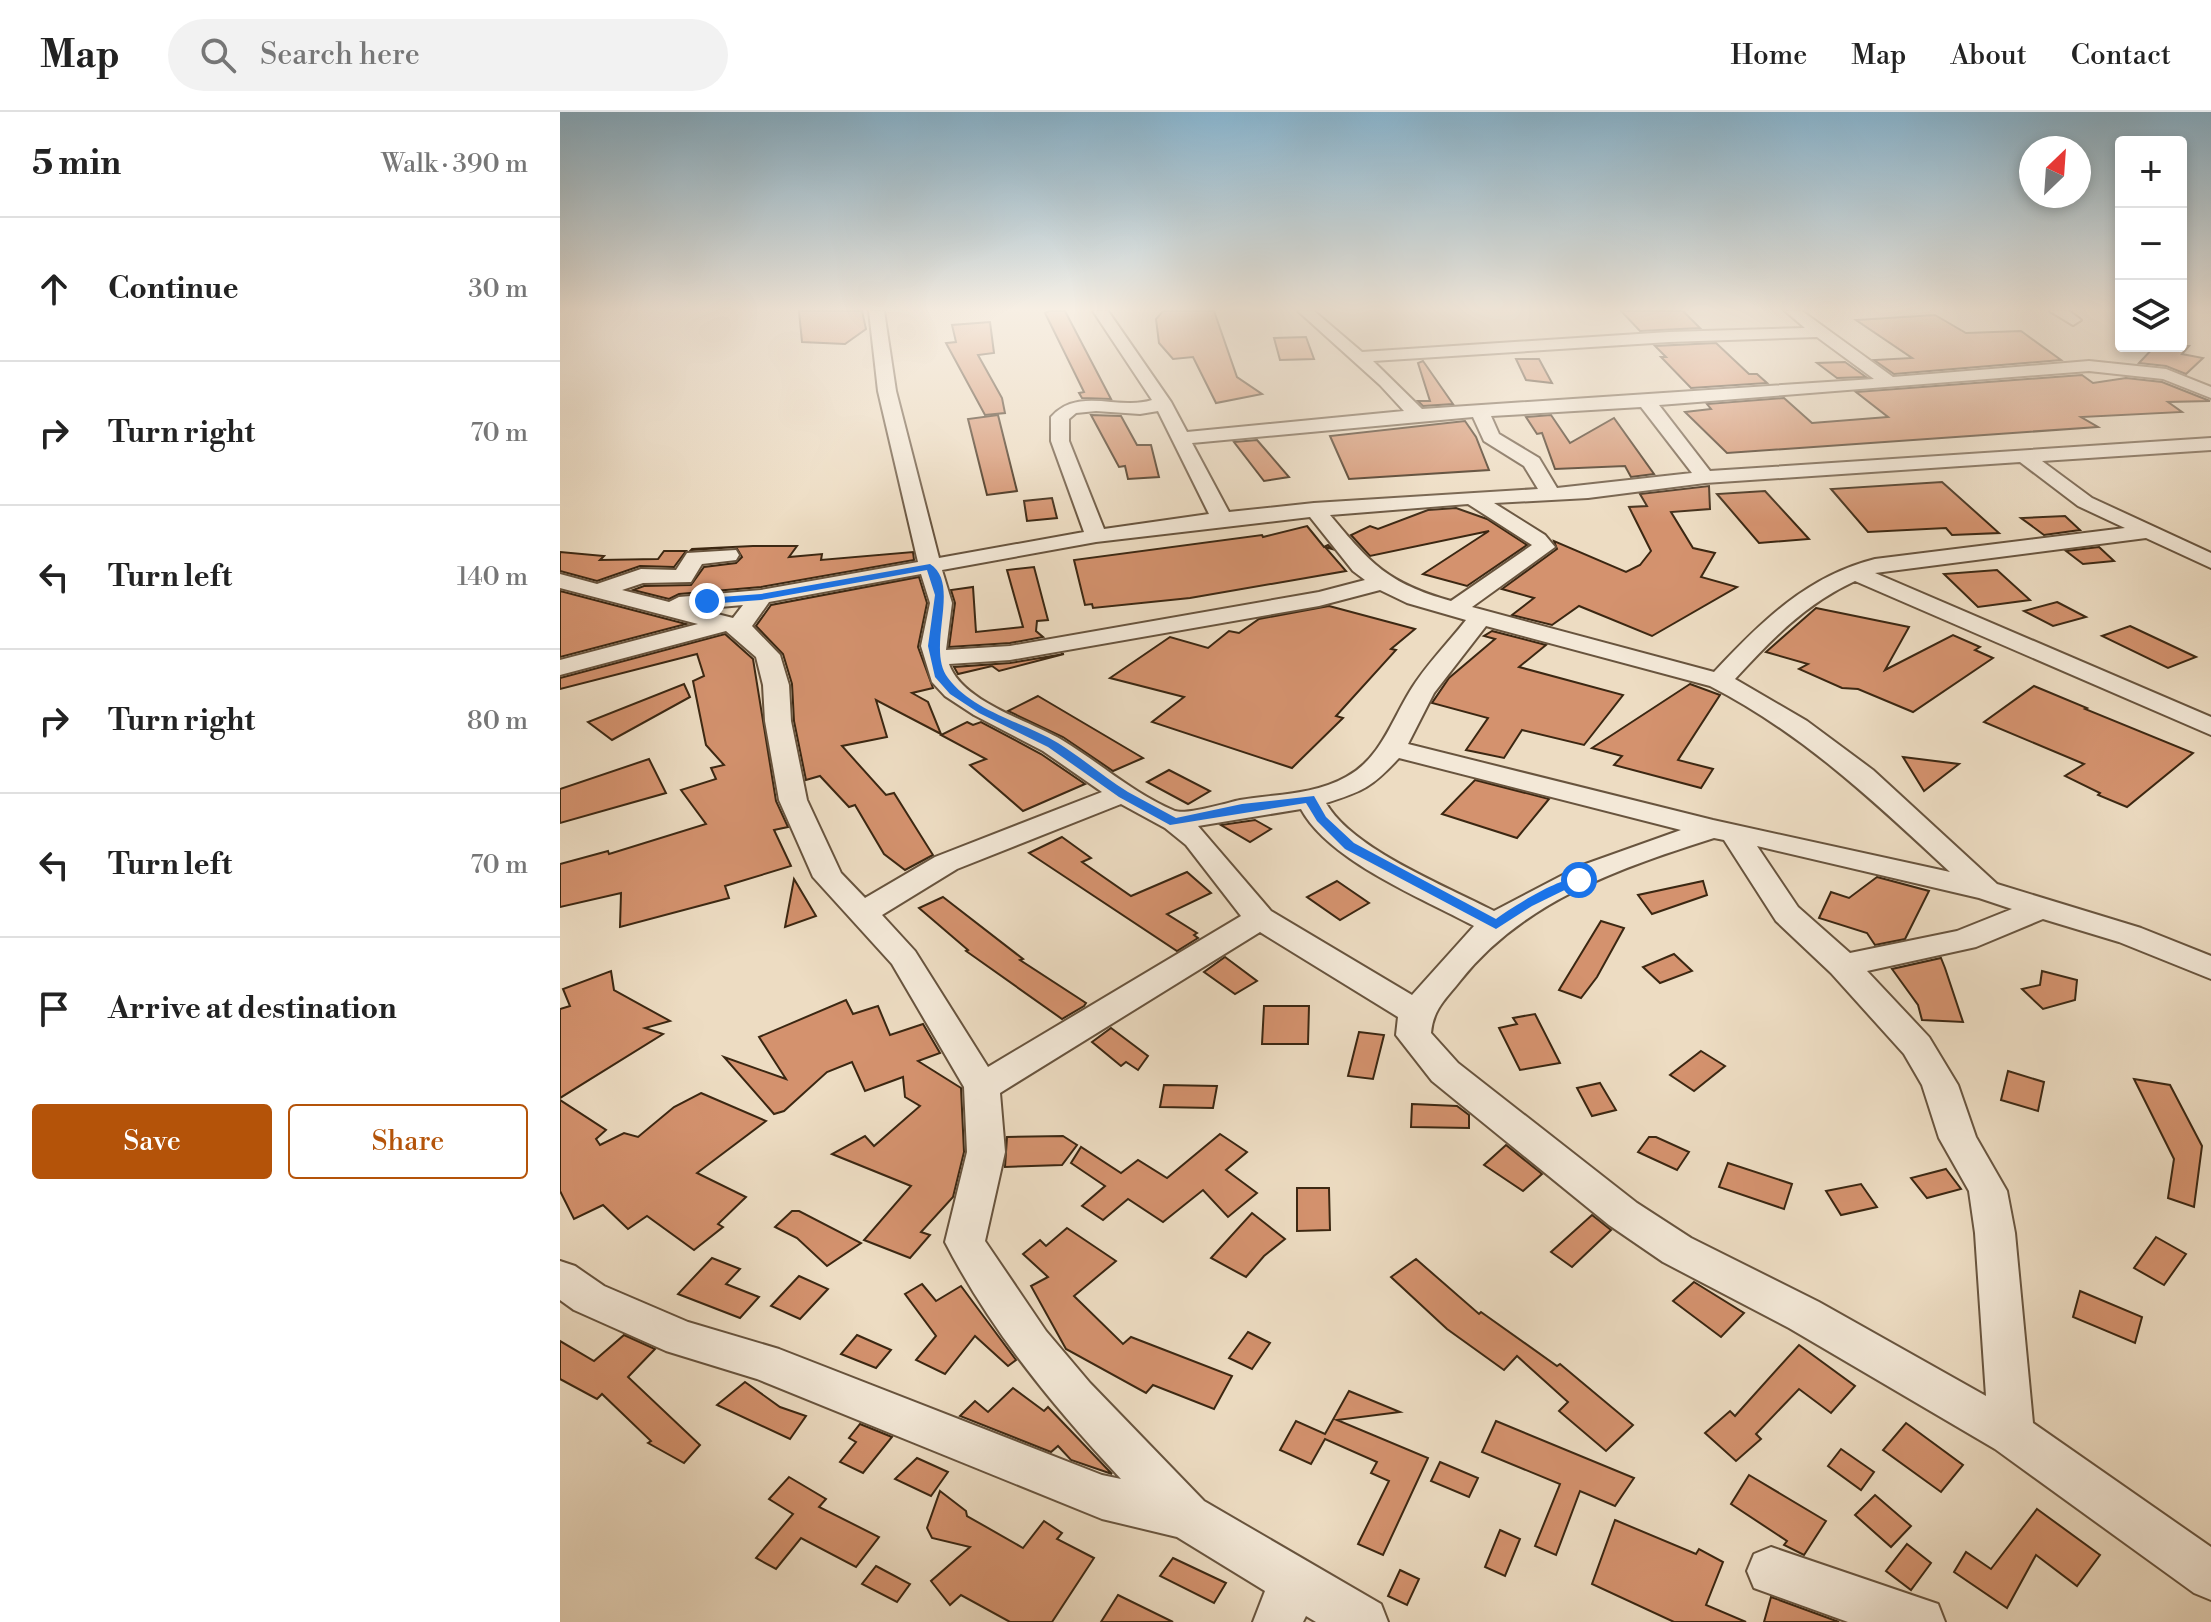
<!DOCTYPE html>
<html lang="en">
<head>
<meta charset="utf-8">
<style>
	:root { --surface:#fff; --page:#f2f2f2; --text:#222; --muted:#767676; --line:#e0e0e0; --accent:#b45309 }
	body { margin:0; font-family:"Libre Bodoni",serif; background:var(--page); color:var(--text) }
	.controls { position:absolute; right:24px; top:24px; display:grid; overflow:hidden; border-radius:8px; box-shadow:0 4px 12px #0003 }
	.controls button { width:72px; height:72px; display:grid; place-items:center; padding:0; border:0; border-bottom:2px solid var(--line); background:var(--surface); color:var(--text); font:40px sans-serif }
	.compass { position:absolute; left:1459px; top:24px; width:72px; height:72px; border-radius:50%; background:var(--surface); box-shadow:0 4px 12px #0003; rotate:25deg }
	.stop { position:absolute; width:24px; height:24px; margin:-18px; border:6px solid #1a73e8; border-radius:50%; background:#fff }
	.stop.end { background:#1a73e8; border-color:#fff; box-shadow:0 2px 8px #0008 }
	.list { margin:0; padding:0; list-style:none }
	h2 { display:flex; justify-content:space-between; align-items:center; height:104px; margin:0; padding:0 32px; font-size:34px }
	h2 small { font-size:26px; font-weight:400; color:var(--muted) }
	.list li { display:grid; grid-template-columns:52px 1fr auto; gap:24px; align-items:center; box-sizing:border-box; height:144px; padding:0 32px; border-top:2px solid var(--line) }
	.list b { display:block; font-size:30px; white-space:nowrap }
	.list em { font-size:26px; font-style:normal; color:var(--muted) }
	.actions { display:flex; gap:16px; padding:24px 32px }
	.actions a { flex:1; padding:18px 0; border:2px solid var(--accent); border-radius:8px; text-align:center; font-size:28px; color:var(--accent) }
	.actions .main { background:var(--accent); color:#fff }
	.icon { flex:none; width:44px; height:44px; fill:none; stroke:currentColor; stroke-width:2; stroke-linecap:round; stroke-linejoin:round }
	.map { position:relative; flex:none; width:1651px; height:1510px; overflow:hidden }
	header { display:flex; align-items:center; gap:48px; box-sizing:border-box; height:112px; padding:0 40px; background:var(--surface); border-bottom:2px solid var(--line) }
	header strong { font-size:38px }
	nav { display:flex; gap:44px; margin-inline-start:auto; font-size:28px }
	.search { width:560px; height:72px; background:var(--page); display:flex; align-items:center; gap:20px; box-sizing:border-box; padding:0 28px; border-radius:44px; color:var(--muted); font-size:30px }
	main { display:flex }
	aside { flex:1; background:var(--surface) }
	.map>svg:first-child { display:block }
</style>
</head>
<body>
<header>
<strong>Map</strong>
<div class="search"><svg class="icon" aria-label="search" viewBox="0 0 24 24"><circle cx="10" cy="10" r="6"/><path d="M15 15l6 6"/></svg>Search here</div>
<nav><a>Home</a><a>Map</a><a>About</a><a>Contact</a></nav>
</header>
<main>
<aside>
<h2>5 min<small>Walk · 390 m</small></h2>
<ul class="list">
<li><svg class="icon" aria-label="ahead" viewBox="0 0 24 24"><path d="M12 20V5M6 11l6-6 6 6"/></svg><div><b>Continue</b></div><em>30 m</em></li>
<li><svg class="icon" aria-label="right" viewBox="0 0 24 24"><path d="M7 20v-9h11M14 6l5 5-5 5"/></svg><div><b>Turn right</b></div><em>70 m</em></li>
<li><svg class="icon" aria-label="left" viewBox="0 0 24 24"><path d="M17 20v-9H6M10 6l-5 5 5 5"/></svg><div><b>Turn left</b></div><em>140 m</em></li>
<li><svg class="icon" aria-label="right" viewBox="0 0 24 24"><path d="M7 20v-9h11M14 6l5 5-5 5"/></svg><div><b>Turn right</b></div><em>80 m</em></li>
<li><svg class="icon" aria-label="left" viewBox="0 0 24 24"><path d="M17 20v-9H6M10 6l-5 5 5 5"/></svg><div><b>Turn left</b></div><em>70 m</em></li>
<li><svg class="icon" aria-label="arrive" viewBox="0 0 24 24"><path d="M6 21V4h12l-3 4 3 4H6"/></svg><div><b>Arrive at destination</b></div></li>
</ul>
<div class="actions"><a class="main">Save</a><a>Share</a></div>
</aside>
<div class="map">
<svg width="1651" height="1510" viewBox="0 0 1651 1510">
	<rect width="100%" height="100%" fill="#eddcc2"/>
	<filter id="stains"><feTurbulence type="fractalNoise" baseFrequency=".0025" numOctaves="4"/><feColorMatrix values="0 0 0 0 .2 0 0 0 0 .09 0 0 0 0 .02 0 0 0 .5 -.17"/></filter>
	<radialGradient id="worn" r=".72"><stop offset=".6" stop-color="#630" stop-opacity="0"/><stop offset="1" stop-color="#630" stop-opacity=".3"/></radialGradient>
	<!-- building -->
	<g fill="#d4926e" stroke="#3b2712" stroke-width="2">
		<polygon points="239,199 302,199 306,217 285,232 242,230"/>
		<polygon points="489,199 505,199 551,287 522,286 519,281 524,280 485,201"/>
		<polygon points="603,199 654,199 677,265 702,282 656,291 633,245 613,247 599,231 596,207"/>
		<polygon points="1061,199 1123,199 1140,216 1080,219"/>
		<polygon points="1375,203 1406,221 1461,219 1501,248 1334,262 1314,248 1352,246 1296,208"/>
		<polygon points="430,210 434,241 418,243 442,286 445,301 425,303 386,231 396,230 392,213"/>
		<polygon points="746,225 754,247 720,248 714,226"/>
		<polygon points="1156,231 1189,262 1197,262 1207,271 1131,276 1101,245 1106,245 1095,234"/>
		<polygon points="1595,234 1629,234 1622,242 1643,246 1626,262 1606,254 1579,251"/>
		<polygon points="956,247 979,247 992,271 966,268"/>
		<polygon points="863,249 893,292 863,294 858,289 870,289 858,251"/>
		<polygon points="1285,250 1306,265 1277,266 1257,251"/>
		<polygon points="1522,263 1533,271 1566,266 1602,270 1650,289 1608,290 1622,300 1521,305 1538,315 1167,341 1125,300 1151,297 1147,292 1224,286 1252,311 1328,305 1296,280"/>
		<polygon points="438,303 457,379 427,383 408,307"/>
		<polygon points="531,303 561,304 577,333 591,333 599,365 568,367 565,354 559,355"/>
		<polygon points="991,303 1010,331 1054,306 1094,362 1071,365 1065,354 995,357 982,321 977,322 966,305"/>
		<polygon points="905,309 916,325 929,358 789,367 770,324"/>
		<polygon points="697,328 729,365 704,369 674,330"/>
		<polygon points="1382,370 1439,421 1392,423 1386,416 1308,420 1271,377"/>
		<polygon points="1149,374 1150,397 1111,400 1133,436 1155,441 1141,465 1177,475 1092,524 1019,494 992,513 952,503 974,486 942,477 997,437 994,429 1066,460 1080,453 1091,439 1069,395 1087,394 1080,382"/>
		<polygon points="1205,379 1249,427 1199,431 1157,382"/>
		<polygon points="492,386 497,406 467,409 464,389"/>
		<polygon points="896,396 927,407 967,433 907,474 863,462 929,419 810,444 791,423 810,414 818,417 868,398"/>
		<polygon points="1505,404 1520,418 1484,423 1461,406"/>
		<polygon points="747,414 764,435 768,433 772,437 765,435 786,459 630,486 533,496 532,492 525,493 514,448 702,423 703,425"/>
		<polygon points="193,434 237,434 229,445 262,442 261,448 353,440 354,448 201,475 119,482 109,487 73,478 84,474 131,473 144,455 176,451 182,445 176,435 131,438 132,437"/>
		<polygon points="1539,435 1554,449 1523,452 1506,439"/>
		<polygon points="104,439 126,439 114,455 80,454 37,469 0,459 0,440 44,444 40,448 98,447"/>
		<polygon points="474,455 488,508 477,509 476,519 483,525 450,531 389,535 395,491 391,478 413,475 416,520 463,515 447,458"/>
		<polygon points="1437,458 1470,488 1418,495 1384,462"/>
		<polygon points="359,465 367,491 358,535 373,576 352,581 368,590 381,622 316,588 327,625 282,634 326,683 334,681 373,743 345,758 324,742 295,693 289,695 260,664 246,668 234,609 232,572 223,542 196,514 211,493"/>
		<polygon points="0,479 126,512 0,545"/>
		<polygon points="1497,490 1526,505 1493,514 1464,499"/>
		<polygon points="769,494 855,517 831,537 836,538 776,604 783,606 732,656 592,610 624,585 550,566 610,525 648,536 669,519 679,521 699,507"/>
		<polygon points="1256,496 1349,515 1325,558 1393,523 1420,535 1415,538 1433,546 1353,600 1298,577 1282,576 1239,557 1248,552 1206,540"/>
		<polygon points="1570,514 1636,545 1608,556 1542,524"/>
		<polygon points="932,519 986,533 959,555 1063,583 1024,633 962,618 944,646 906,638 928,606 872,591 889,566 935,527 924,524"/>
		<polygon points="165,522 193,547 216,689 228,715 214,718 231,754 165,774 169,786 60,815 61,781 0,795 0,752 48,739 49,742 146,712 121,678 156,667 151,656 164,653 146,633 133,569 144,564 137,542 0,577 0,566"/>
		<polygon points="504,542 439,559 432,554 398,562 394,555 450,551"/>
		<polygon points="124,572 130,585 52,628 28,610"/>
		<polygon points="1130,572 1160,583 1118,648 1153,657 1141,676 1054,653 1062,644 1032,636"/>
		<polygon points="1474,574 1527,596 1525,597 1633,641 1567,695 1538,683 1540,681 1505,664 1524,652 1424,610"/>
		<polygon points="478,584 583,646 553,659 503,625 448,599"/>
		<polygon points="407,610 413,613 421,610 481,642 525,672 463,699 410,653 426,647 381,623"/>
		<polygon points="1343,645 1399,652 1364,679"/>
		<polygon points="89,647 106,681 0,711 0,677"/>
		<polygon points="609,658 650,679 628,692 587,670"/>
		<polygon points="915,668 989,687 957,726 882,702"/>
		<polygon points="695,708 711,717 690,730 661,713"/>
		<polygon points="502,725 531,746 522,750 571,784 627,760 651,781 607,802 637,821 634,823 638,826 617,839 469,741"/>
		<polygon points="1317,765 1369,779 1345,827 1315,833 1307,821 1259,806 1271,780 1289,786"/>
		<polygon points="234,767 256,804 225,815"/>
		<polygon points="777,769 809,791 780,808 747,785"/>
		<polygon points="1143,769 1147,783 1092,802 1078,783"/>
		<polygon points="383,785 463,847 460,848 526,891 524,894 502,907 406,839 408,838 359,796"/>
		<polygon points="1041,809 1064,816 1037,865 1021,886 999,878"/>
		<polygon points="1114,842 1132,859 1100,871 1083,855"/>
		<polygon points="665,845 697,869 675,882 644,860"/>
		<polygon points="1381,846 1385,856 1403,910 1362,908 1358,893 1332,857"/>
		<polygon points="51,859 54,878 110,909 85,916 103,922 0,986 0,897 10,894 3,877"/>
		<polygon points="1482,859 1517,868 1515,888 1483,897 1462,877 1480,873"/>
		<polygon points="286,888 293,902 318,894 330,923 363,912 380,941 358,949 401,976 404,1040 393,1085 361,1120 370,1123 350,1146 304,1128 351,1074 272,1042 305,1024 314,1034 360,994 345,985 343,965 305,979 292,950 267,960 224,999 214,1002 164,945 226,967 199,925"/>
		<polygon points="704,894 749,894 748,932 702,932"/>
		<polygon points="975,902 1000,951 960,958 939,916 957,912 953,906"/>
		<polygon points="551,916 588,944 578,958 566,950 561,954 532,930"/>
		<polygon points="799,920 824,923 813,967 788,964"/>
		<polygon points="1141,939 1165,954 1134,979 1110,963"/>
		<polygon points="1448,959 1484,970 1478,999 1441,988"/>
		<polygon points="1574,967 1610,973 1642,1034 1634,1095 1608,1086 1614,1047"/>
		<polygon points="1040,971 1056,998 1032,1004 1017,976"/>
		<polygon points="604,973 657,974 653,996 600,995"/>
		<polygon points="141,981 206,1009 137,1061 186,1085 158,1112 163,1115 134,1138 87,1104 68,1117 43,1093 14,1107 0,1079 0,988 46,1018 36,1027 40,1033 64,1021 78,1025 114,995"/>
		<polygon points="852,992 897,994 909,1003 909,1016 851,1015"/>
		<polygon points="660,1022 687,1040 666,1058 697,1081 668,1105 643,1078 603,1110 568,1087 543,1108 522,1094 545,1074 511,1051 521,1035 561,1061 578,1048 607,1066"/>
		<polygon points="503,1024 517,1033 502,1053 445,1055 447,1025"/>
		<polygon points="1089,1025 1096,1025 1129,1040 1117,1058 1078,1040"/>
		<polygon points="946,1033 982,1062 963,1079 924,1053"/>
		<polygon points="1168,1051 1232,1072 1224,1097 1159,1075"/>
		<polygon points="1386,1057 1401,1077 1367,1086 1351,1066"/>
		<polygon points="1301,1072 1317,1095 1281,1103 1266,1079"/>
		<polygon points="737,1076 769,1076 770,1118 737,1119"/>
		<polygon points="232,1099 239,1099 301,1131 267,1154 237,1126 215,1115"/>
		<polygon points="692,1101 725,1127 704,1144 686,1165 651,1146"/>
		<polygon points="1032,1103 1051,1118 1012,1155 991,1140"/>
		<polygon points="507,1116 556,1149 514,1184 563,1232 571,1225 672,1264 654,1297 593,1273 586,1281 506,1237 471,1174 488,1165 463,1142 480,1128 486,1134"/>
		<polygon points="1596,1125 1626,1142 1604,1173 1574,1156"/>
		<polygon points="152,1146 180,1157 166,1172 199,1185 180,1206 118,1182"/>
		<polygon points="856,1147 919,1202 921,1200 997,1254 1000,1252 1073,1313 1046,1339 999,1299 1008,1290 957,1244 944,1258 887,1217 831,1165"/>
		<polygon points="239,1164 268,1177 240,1207 211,1194"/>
		<polygon points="1134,1170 1184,1201 1161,1225 1113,1189"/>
		<polygon points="362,1172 376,1189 401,1174 456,1248 448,1254 415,1224 385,1262 356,1248 376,1224 345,1182"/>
		<polygon points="1520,1179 1582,1205 1575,1231 1513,1205"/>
		<polygon points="688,1220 710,1231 692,1257 669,1246"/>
		<polygon points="64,1223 95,1237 68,1265 140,1333 124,1351 88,1331 91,1329 42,1282 37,1287 0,1267 0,1229 34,1249"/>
		<polygon points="297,1223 331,1238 316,1256 281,1242"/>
		<polygon points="1239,1233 1295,1274 1271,1301 1239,1277 1196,1322 1201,1327 1176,1349 1145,1321 1170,1299 1175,1304"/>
		<polygon points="185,1270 220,1295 246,1304 230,1327 157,1293"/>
		<polygon points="453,1276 484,1299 488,1295 552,1362 511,1348 498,1334 491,1340 400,1304 415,1289 428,1300"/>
		<polygon points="789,1279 840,1300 777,1308 868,1346 823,1443 798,1432 829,1369 811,1361 817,1350 765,1327 751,1352 720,1338 736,1309 765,1322"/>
		<polygon points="936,1309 1074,1366 1055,1394 1020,1379 996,1443 975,1434 1000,1372 922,1340"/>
		<polygon points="1346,1311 1403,1353 1381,1380 1323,1338"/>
		<polygon points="300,1312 332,1325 303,1361 280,1350 296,1330 289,1326"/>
		<polygon points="1281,1337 1314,1360 1301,1378 1268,1354"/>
		<polygon points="357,1346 388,1360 371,1384 335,1367"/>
		<polygon points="880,1350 918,1366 909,1385 871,1369"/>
		<polygon points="1189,1363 1266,1409 1244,1443 1224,1433 1227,1429 1171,1392"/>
		<polygon points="229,1365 266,1387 259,1395 319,1425 296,1455 241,1426 216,1457 196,1446 233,1402 209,1387"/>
		<polygon points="380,1379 406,1399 407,1404 463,1436 484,1409 502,1421 497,1427 534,1446 492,1510 450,1510 401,1483 390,1493 371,1469 410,1435 372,1426 367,1416"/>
		<polygon points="1315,1383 1351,1414 1331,1435 1295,1403"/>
		<polygon points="1477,1397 1540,1443 1517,1474 1476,1443 1447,1496 1394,1460 1406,1440 1431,1457"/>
		<polygon points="1055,1408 1136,1442 1139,1437 1163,1450 1146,1493 1186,1510 1114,1510 1032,1472"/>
		<polygon points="940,1418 960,1427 945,1464 925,1455"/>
		<polygon points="1347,1432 1371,1451 1351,1478 1326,1459"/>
		<polygon points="613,1446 666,1471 654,1491 600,1464"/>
		<polygon points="316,1454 350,1472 337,1490 302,1472"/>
		<polygon points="840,1458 859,1467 847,1493 828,1484"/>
		<polygon points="558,1483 613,1510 541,1510"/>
		<polygon points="1211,1485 1279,1510 1204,1510"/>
	</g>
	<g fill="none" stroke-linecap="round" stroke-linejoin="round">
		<!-- minor casing -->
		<g stroke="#68543e" stroke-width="4">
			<g id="minor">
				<path d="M309,199H324L336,279L379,446L524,420L491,329V305C518,274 559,299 592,288L533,199H548L611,290L627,320L844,299L820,273L738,199H754L802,240L1109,220L1245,216L1225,199H1242L1333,265L1529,249L1606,257L1651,275V286L1603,267L1529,259L1099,293L1150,359L1651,326V338L1482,349L1532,386L1651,441V456L1586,426L1315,461L1651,605V623L1295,469C1245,492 1211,528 1175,567L1247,609L1313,658L1437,772L1581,816L1651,844V867L1559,830L1483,807L1416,835L1307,859L1369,925L1398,973L1416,1025L1447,1079L1455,1121L1473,1311L1651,1435V1488L1634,1481L1435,1337L1229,1216L1103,1150L1049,1113L872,969L836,923L838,905L700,820L440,981L445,1040L425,1129L486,1219L530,1271L644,1389L821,1492L828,1510H756L746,1504L743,1510H693L705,1479L617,1425L542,1407L197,1267L106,1239L14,1198L0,1188V1149L15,1154L44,1174L128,1210L219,1237L542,1363L561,1367C493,1294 431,1219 385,1130L407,1040L404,975L332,852L253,765L219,688L205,609L203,573L196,545L166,519L0,563V548L138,512L0,476V462L37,472L81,457L116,458L127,441L176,438L179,443L176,448L142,452L131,470L83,471L62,478L109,490L119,485L201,478L358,450L318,279ZM1257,225L1314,267L862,297L813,249L1109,230ZM1081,295L1132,361L997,376L979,346L939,322L931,304ZM536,299L580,302L598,299L649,402L544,417L509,329V307L516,301ZM913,305L924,329L964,354L978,377L754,391L669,400L632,331ZM1460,350L1518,394L1565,416L1315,447C1247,464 1201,510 1154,560L912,495L995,435L985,423L934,391L1028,386L1145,371ZM908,392L972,433L891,489C827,471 811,452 770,403ZM750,405L793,459L805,468L759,480L450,534L386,538L392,491L382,458L536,430ZM361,462L370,491L361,534L372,570L385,584L414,603L483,639L542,680L375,745L305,786L281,761L247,688L231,609L229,573L220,543L192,514L209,490ZM820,478L847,491L906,508C888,531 865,554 850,579C831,610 820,647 786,665C754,683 715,682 680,688C666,691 627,703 615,699C574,682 540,651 502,628C470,609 402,590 389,552L450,548L759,494ZM183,493L173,506L137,497ZM926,514L1150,574C1242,621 1315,690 1390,760L1153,708L848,632L874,581ZM839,646L1121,718L1020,754L934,799C886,774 792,737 766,691C804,679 812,675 839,646ZM561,692L605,716L626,733L681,804L428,955L355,839L322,803L397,757ZM741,697C769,749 862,786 914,814L852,883L711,799L638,714ZM1154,726L1164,728L1216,809L1271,861L1344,942L1362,973L1379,1026L1409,1079L1415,1121L1426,1284L1259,1190L1131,1126L1077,1091L898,951L871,921C873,897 886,887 900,869C963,789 1060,756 1154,726ZM1197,734L1419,786L1452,797L1397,819L1290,841L1238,795Z"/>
				<polygon points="1490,199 1509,199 1521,208 1513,213"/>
				<polygon points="1211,1435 1378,1492 1385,1510 1288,1510 1194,1476 1187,1459 1194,1442"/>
			</g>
		</g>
		<!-- minor -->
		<use href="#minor" fill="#f3e8d7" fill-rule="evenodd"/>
	</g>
	<!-- sky -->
	<linearGradient id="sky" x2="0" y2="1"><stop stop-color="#88b7d3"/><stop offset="0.48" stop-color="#f7efe4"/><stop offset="1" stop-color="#f7efe4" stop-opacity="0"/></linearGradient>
	<rect width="1651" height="411" fill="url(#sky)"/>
	<!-- route -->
	<path fill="#1a73e8" d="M370,452C402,472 365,536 388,566C413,600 464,610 498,631C522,646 544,665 568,680C584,689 600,697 616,706L682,692L754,684L766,705L794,731L936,807C951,796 1011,757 1025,768L972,794L936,817L785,737L757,709L746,691L610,713L559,685L488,635L419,601L390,582L375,565L368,534L375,483L367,458L201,488L147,492L142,489L147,486L201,482Z"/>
	<rect width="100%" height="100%" filter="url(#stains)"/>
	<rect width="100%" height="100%" fill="url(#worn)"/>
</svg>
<div class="controls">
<button>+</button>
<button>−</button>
<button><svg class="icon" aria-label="layers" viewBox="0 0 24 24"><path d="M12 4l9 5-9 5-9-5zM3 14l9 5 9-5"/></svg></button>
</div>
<svg class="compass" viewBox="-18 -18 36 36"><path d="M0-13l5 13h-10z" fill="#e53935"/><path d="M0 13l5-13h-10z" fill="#767676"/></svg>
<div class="stop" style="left:1019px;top:768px"></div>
<div class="stop end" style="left:147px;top:489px"></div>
</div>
</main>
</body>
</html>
